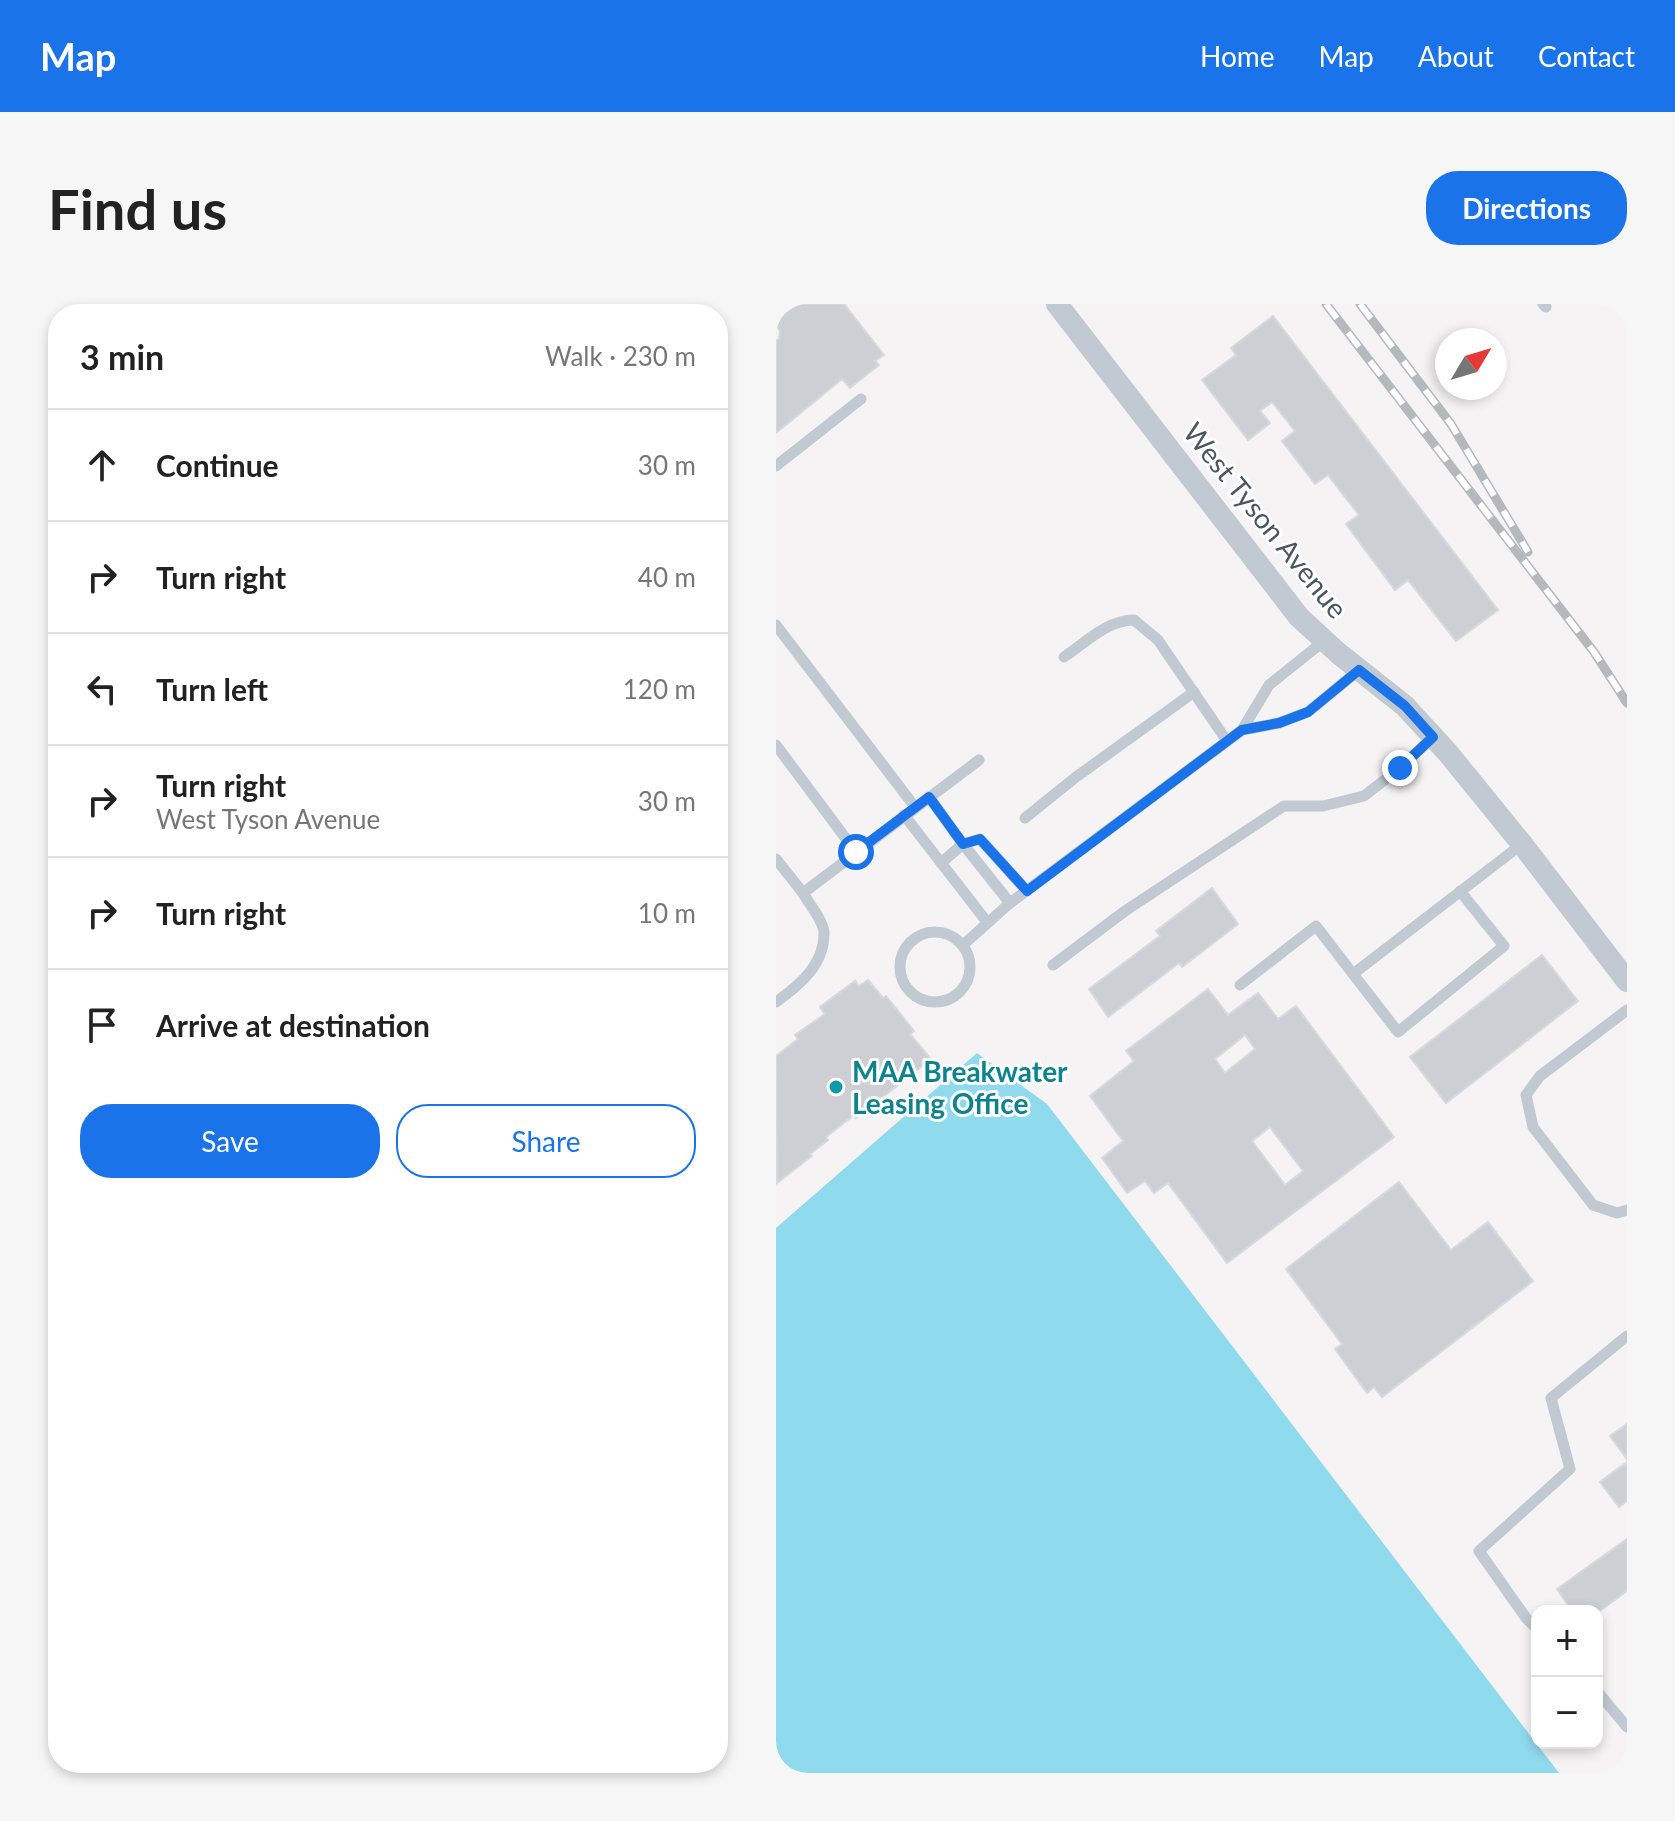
<!DOCTYPE html>
<html lang="en">
<head>
<meta charset="utf-8">
<style>
	:root { --surface:#fff; --page:#f6f6f6; --text:#222; --muted:#767676; --line:#e0e0e0; --accent:#1a73e8 }
	body { margin:0; font-family:Lato,sans-serif; background:var(--page); color:var(--text) }
	.controls { position:absolute; right:24px; bottom:24px; display:grid; overflow:hidden; border-radius:16px; box-shadow:0 4px 12px #0003 }
	.controls button { width:72px; height:72px; display:grid; place-items:center; padding:0; border:0; border-bottom:2px solid var(--line); background:var(--surface); color:var(--text); font:40px sans-serif }
	.compass { position:absolute; left:659px; top:24px; width:72px; height:72px; border-radius:50%; background:var(--surface); box-shadow:0 4px 12px #0003; rotate:52deg }
	.stop { position:absolute; width:24px; height:24px; margin:-18px; border:6px solid #1a73e8; border-radius:50%; background:#fff }
	.stop.end { background:#1a73e8; border-color:#fff; box-shadow:0 2px 8px #0008 }
	.list { margin:0; padding:0; list-style:none }
	h2 { display:flex; justify-content:space-between; align-items:center; height:104px; margin:0; padding:0 32px; font-size:34px }
	h2 small { font-size:26px; font-weight:400; color:var(--muted) }
	.list li { display:grid; grid-template-columns:52px 1fr auto; gap:24px; align-items:center; box-sizing:border-box; height:112px; padding:0 32px; border-top:2px solid var(--line) }
	.list b { display:block; font-size:30px; white-space:nowrap }
	.list p { margin:0; font-size:26px; white-space:nowrap; color:var(--muted) }
	.list em { font-size:26px; font-style:normal; color:var(--muted) }
	.actions { display:flex; gap:16px; padding:24px 32px }
	.actions a { flex:1; padding:18px 0; border:2px solid var(--accent); border-radius:32px; text-align:center; font-size:28px; color:var(--accent) }
	.actions .main { background:var(--accent); color:#fff }
	.icon { flex:none; width:44px; height:44px; fill:none; stroke:currentColor; stroke-width:2; stroke-linecap:round; stroke-linejoin:round }
	.map { position:relative; flex:none; width:851px; height:1469px; overflow:hidden; border-radius:32px }
	header { display:flex; align-items:center; gap:48px; box-sizing:border-box; height:112px; padding:0 40px; background:var(--accent); color:#fff }
	header strong { font-size:38px }
	nav { display:flex; gap:44px; margin-inline-start:auto; font-size:28px }
	.intro { display:flex; align-items:center; justify-content:space-between; box-sizing:border-box; height:192px; padding:0 48px }
	h1 { margin:0; font-size:56px }
	.button { padding:20px 36px; border-radius:32px; background:var(--accent); color:#fff; font-size:28px; font-weight:700 }
	main { display:flex; gap:48px; padding:0 48px }
	aside { flex:1; background:var(--surface); border-radius:32px; box-shadow:0 4px 12px #0003 }
	.map>svg:first-child { display:block }
</style>
</head>
<body>
<header>
<strong>Map</strong>
<nav><a>Home</a><a>Map</a><a>About</a><a>Contact</a></nav>
</header>
<div class="intro"><h1>Find us</h1><a class="button">Directions</a></div>
<main>
<aside>
<h2>3 min<small>Walk · 230 m</small></h2>
<ul class="list">
<li><svg class="icon" aria-label="ahead" viewBox="0 0 24 24"><path d="M12 20V5M6 11l6-6 6 6"/></svg><div><b>Continue</b></div><em>30 m</em></li>
<li><svg class="icon" aria-label="right" viewBox="0 0 24 24"><path d="M7 20v-9h11M14 6l5 5-5 5"/></svg><div><b>Turn right</b></div><em>40 m</em></li>
<li><svg class="icon" aria-label="left" viewBox="0 0 24 24"><path d="M17 20v-9H6M10 6l-5 5 5 5"/></svg><div><b>Turn left</b></div><em>120 m</em></li>
<li><svg class="icon" aria-label="right" viewBox="0 0 24 24"><path d="M7 20v-9h11M14 6l5 5-5 5"/></svg><div><b>Turn right</b><p>West Tyson Avenue</p></div><em>30 m</em></li>
<li><svg class="icon" aria-label="right" viewBox="0 0 24 24"><path d="M7 20v-9h11M14 6l5 5-5 5"/></svg><div><b>Turn right</b></div><em>10 m</em></li>
<li><svg class="icon" aria-label="arrive" viewBox="0 0 24 24"><path d="M6 21V4h12l-3 4 3 4H6"/></svg><div><b>Arrive at destination</b></div></li>
</ul>
<div class="actions"><a class="main">Save</a><a>Share</a></div>
</aside>
<div class="map">
<svg width="851" height="1469" viewBox="0 0 851 1469">
	<rect width="100%" height="100%" fill="#f5f3f3"/>
	<!-- water -->
	<polygon fill="#90daee" points="201,749 271,800 783,1469 0,1469 0,924"/>
	<!-- building -->
	<g fill="#cdcfd5" stroke="#d7d9de" stroke-width="2" fill-rule="evenodd">
		<polygon points="0,0 68,0 108,51 99,57 103,61 74,84 66,75 0,129 0,37 3,35 4,27 0,21"/>
		<polygon points="497,12 722,306 680,337 632,276 619,286 570,220 583,211 552,171 539,180 506,137 519,127 496,98 484,107 494,119 472,136 426,76 460,51 455,44"/>
		<polygon points="436,584 462,620 406,663 403,659 332,713 313,685 384,632 380,627"/>
		<polygon points="766,651 802,697 670,799 634,753"/>
		<polygon points="92,676 107,694 110,692 138,727 134,730 155,755 80,814 78,811 50,833 52,836 34,850 36,852 1,879 0,752 22,735 19,731 49,710 44,703 79,677 83,682"/>
		<path d="M432,685L452,711L482,689L502,715L520,702L618,833L451,959L392,879L378,889L369,877L351,889L326,854L347,837L314,792L358,757L350,747ZM469,731L479,745L449,769L439,755ZM494,823L527,867L509,881L476,837Z"/>
		<polygon points="623,878 675,946 712,918 757,977 606,1093 598,1083 591,1089 559,1045 566,1040 510,965"/>
		<polygon points="851,1120 851,1155 834,1132"/>
		<polygon points="851,1158 851,1197 843,1203 824,1178"/>
		<polygon points="851,1235 851,1287 821,1309 796,1307 781,1285"/>
	</g>
	<g fill="none" stroke-linecap="round" stroke-linejoin="round">
		<!-- lane -->
		<g stroke="#c1cad2" stroke-width="11">
			<polyline points="767,0 770,3"/>
			<polyline points="0,162 85,95"/>
			<polyline points="0,321 139,503"/>
			<polyline points="548,337 493,381 466,426 503,419 532,408 583,366"/>
			<path d="M288,353C309,339 331,316 358,316L382,336L451,437"/>
			<polyline points="0,441 80,548"/>
			<polyline points="153,493 187,540 234,599"/>
			<polyline points="128,511 211,618"/>
			<polyline points="249,514 300,473 418,388"/>
			<polyline points="0,555 27,589 203,456"/>
			<polyline points="165,559 187,540 204,535 251,587"/>
			<circle cx="159" cy="663" r="35"/>
			<polyline points="187,641 234,599 466,426"/>
			<polyline points="277,661 349,607 508,502 547,502 588,492 624,464 657,433"/>
			<polyline points="577,670 622,728 728,642 684,587"/>
			<polyline points="464,681 540,622 577,670 746,540"/>
			<path d="M0,698C24,681 49,660 48,628C47,616 33,600 27,589"/>
			<polyline points="851,706 764,772 750,791 757,823 817,901 841,909 851,906"/>
			<polyline points="761,1325 750,1314 703,1247 794,1165 775,1094 851,1032"/>
			<polyline points="821,1387 851,1423"/>
		</g>
		<!-- street -->
		<polyline stroke="#c1cad2" stroke-width="22" points="281,0 523,313 562,349 629,402 672,449 746,540 851,677"/>
		<!-- rail casing -->
		<g stroke="#b5b8bd" stroke-width="9">
			<g id="rail">
				<polyline points="550,0 818,348 851,399"/>
				<polyline points="584,0 675,120 752,248"/>
			</g>
		</g>
		<!-- rail -->
		<use href="#rail" stroke="#fff" stroke-width="6" stroke-dasharray="18" stroke-linecap="butt"/>
	</g>
	<g fill="none" stroke-linecap="round" stroke-linejoin="round">
		<!-- route -->
		<polyline stroke="#1a73e8" stroke-width="10" points="80,548 153,493 187,540 204,535 251,587 466,426 503,419 532,408 583,366 629,402 657,433 624,464"/>
	</g>
	<!-- markers -->
	<circle fill="#0f9aa8" stroke="#fff" stroke-width="3" cx="60" cy="783" r="8"/>
	<g text-anchor="middle" dominant-baseline="central" stroke-width="6" stroke-linejoin="round" paint-order="stroke">
		<!-- street labels -->
		<g font-size="28" fill="#4a5661" stroke="#fff">
			<text transform="translate(490 216) rotate(51)">West Tyson Avenue</text>
		</g>
		<!-- culture labels -->
		<g font-size="28" font-weight="bold" fill="#0d838f" stroke="#fff" text-anchor="start">
			<text x="76" y="767">MAA Breakwater<tspan x="76" dy="32">Leasing Office</tspan></text>
		</g>
	</g>
</svg>
<div class="controls">
<button>+</button>
<button>−</button>
</div>
<svg class="compass" viewBox="-18 -18 36 36"><path d="M0-13l5 13h-10z" fill="#e53935"/><path d="M0 13l5-13h-10z" fill="#767676"/></svg>
<div class="stop" style="left:80px;top:548px"></div>
<div class="stop end" style="left:624px;top:464px"></div>
</div>
</main>
</body>
</html>
